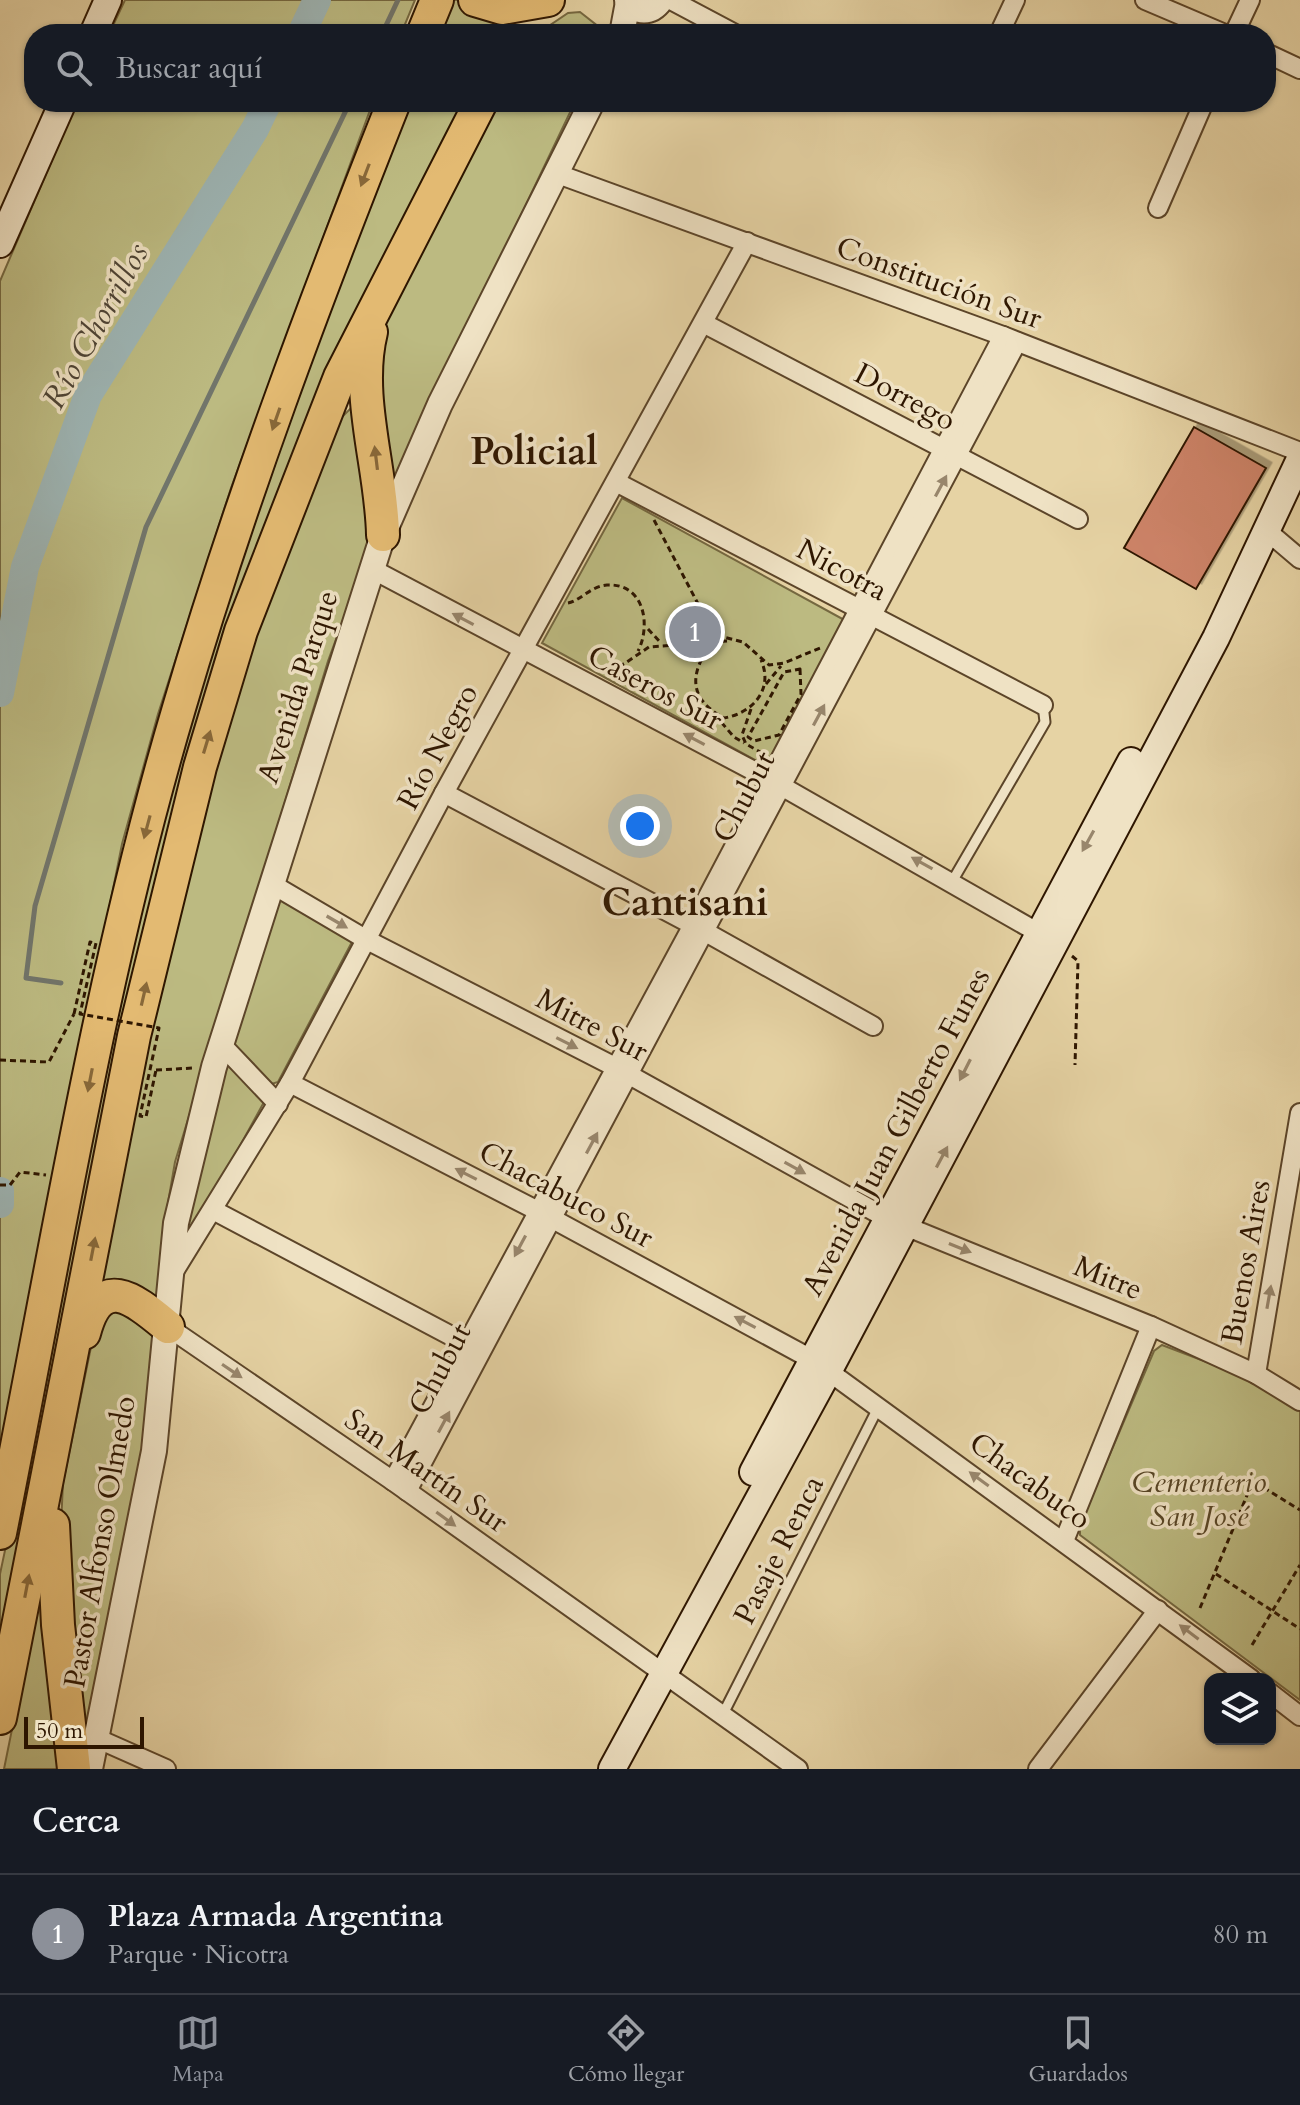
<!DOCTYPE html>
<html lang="es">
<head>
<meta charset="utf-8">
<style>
	:root { --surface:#171b24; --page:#20242c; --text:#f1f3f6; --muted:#9ea1a6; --line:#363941; --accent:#8c9099 }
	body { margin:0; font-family:Cardo,serif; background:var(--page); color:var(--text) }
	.controls { position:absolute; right:24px; bottom:24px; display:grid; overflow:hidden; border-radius:16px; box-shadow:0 2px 6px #0004 }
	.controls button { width:72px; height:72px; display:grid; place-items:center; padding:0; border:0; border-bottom:2px solid var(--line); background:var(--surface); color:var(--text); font:40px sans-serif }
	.scale { position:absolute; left:24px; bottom:20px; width:120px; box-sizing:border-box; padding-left:8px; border:4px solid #2e1600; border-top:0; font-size:22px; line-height:28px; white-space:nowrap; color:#2e1600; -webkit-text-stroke:6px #efe2c4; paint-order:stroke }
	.you { position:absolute; left:640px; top:826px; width:28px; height:28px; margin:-20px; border:6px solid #fff; border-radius:50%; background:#1a73e8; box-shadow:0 0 0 12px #1a73e833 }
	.badge { display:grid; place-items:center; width:52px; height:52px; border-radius:50%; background:var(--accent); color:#fff; font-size:26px; font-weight:700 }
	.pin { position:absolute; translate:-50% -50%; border:4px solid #fff; box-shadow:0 2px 8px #0006 }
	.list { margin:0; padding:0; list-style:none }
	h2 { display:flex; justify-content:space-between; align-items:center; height:104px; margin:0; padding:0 32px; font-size:34px }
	h2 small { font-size:26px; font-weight:400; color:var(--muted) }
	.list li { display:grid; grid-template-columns:52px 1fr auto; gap:24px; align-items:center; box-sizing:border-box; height:120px; padding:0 32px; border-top:2px solid var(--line) }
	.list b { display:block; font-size:30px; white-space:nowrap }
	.list p { margin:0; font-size:26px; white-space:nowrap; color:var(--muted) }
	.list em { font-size:26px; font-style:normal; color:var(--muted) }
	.icon { flex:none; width:44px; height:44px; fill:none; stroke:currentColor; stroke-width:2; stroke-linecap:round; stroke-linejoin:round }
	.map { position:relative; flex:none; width:1300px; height:1769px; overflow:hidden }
	.search { position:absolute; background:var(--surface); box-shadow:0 2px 6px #0004; left:24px; right:24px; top:24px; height:88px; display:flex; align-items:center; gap:20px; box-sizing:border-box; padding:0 28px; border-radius:32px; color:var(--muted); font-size:30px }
	.sheet { height:224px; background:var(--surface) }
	nav { display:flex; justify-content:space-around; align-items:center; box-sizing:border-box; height:112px; border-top:2px solid var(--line); background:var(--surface); font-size:22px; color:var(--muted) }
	nav a { display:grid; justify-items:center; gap:4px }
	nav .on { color:var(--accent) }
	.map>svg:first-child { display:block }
</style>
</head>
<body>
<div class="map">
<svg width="1300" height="1769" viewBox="0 0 1300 1769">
	<defs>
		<filter id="shadow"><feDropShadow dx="5.5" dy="-5.5" stdDeviation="0" flood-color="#0004"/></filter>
	</defs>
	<rect width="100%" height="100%" fill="#e6d3a4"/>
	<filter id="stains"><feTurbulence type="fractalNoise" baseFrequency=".0025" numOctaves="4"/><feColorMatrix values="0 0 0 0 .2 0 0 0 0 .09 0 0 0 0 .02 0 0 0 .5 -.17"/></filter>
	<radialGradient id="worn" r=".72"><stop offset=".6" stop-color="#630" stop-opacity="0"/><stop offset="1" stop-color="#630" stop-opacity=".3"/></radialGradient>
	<!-- green -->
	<g fill="#bcba81" stroke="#756840" stroke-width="2">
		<polygon points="125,0 415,0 401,34 109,34"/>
		<polygon points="447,0 461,0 512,17 504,34 430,34"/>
		<polygon points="580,12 599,27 602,34 537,34 568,13"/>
		<polygon points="77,102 373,102 231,488 158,714 122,844 0,1455 0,281"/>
		<polygon points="402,102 468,102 259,556 0,1679 0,1574 177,738"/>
		<polygon points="496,102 575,102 398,472 394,478 388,478 374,400 387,307"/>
		<path d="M358,401L377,528L328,661L175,1162L164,1226L158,1300L135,1285L96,1281C138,1067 187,845 254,638C278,563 312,491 341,418Z"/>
		<polygon points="622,498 848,622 768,767 542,643"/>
		<polygon points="277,894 353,940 278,1082 268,1085 235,1048 233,1035"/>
		<polygon points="226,1060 264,1102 201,1217 190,1230 185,1230"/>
		<polygon points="112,1305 157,1333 145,1458 84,1762 60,1545 63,1483 97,1318"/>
		<polygon points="1162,1345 1254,1380 1300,1409 1300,1700 1080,1535 1080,1524 1154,1351"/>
		<polygon points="45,1566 68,1769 4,1769"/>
	</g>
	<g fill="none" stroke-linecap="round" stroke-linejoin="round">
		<!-- stream -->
		<g stroke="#71756b" stroke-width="5">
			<polyline points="382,34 398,0"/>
			<polyline points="61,983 26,978 35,906 146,527 350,102"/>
		</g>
		<!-- river -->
		<g stroke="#9db4b3" stroke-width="28">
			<polyline points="301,34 317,0"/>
			<polyline points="0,693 25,567 88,395 255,129 268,102"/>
			<polyline points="0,1191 0,1204"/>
		</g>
	</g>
	<!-- building -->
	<polygon fill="#cd8368" stroke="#2e1600" stroke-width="2" filter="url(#shadow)" points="1194,427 1266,468 1196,589 1124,548"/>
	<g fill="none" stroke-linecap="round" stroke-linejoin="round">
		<!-- service casing -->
		<g stroke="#5c4529" stroke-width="13">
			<g id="service">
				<polyline points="953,880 1045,722 1043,705"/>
				<polyline points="722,1716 879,1406"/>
			</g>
		</g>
		<!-- minor casing -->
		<g stroke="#5c4529" stroke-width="22">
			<g id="minor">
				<polyline points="671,0 735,34"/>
				<polyline points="1145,0 1225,34"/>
				<polyline points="999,34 1015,0"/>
				<polyline points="1234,34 1250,0"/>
				<polyline points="1266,53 1300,69"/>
				<polyline points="555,173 1003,336 1300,452"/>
				<polyline points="1158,208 1204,102"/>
				<polyline points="705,324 1078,519"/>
				<polyline points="616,482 1043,705"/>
				<polyline points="1266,530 1300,559"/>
				<polyline points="370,568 769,779 1037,932"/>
				<polyline points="444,793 693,925 873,1026"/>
				<polyline points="270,883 367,940 615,1067 888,1219 1151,1326 1256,1374 1300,1401"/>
				<polyline points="221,1044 278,1104"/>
				<polyline points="290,1083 538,1211 813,1360 1251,1679"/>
				<polyline points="213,1210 476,1349"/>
				<polyline points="173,1273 290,1083 444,793 747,242"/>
				<polyline points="168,1327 393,1481 798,1769"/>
				<polyline points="1256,1374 1300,1113"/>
				<polyline points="393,1481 693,925 1003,336"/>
				<polyline points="407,1491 1017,342"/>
				<polyline points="1064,1541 1151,1326"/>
				<polyline points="1270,1693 1300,1716"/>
				<polyline points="96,1738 166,1769"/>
				<polyline points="1038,1769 1158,1610"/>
			</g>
		</g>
		<!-- tertiary casing -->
		<g stroke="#5c4529" stroke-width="28">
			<g id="tertiary">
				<path d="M627,0C637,14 651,14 661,0"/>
				<polyline points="622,34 628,2"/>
				<polyline points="90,1769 154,1451 176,1223 214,1067 383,535 440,404 592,102"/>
			</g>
		</g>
		<!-- secondary casing -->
		<g stroke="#2e1600" stroke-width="30">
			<g id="secondary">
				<polyline points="93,34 108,0"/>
				<polyline points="0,244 63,102"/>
				<polyline points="753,1472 1131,761"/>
				<polyline points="612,1769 829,1370 1216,638 1300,459"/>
			</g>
		</g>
		<!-- trunk casing -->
		<g stroke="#2e1600" stroke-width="36">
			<g id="trunk">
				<polyline points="475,0 502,8 548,0"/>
				<polyline points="423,34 437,0"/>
				<path d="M371,332C355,397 382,469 383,535"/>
				<path d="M84,1333C101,1270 135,1300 168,1327"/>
				<polyline points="53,1525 58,1625 74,1769"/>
				<path d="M0,1533C55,1258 99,977 179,708C239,503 315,301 394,102"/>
				<polyline points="0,1718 134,1036 200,767 241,631 340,377 481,102"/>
			</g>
		</g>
		<!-- path -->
		<g stroke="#2e1600" stroke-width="3" stroke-dasharray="6 4" stroke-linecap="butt">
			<polyline points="654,520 706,619 723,637 743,642 769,665 784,663 820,648"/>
			<path d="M568,603C580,601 591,586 607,585C645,583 651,626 638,651"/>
			<polyline points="648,629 661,643"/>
			<polyline points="693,642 703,634 706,619"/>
			<path d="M712,642C690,673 687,698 724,718C753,713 774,689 761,660"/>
			<polygon points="800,669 801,694 779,735 754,741 748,737 784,672"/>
			<polyline points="599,671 624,664 649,647 727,641"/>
			<polyline points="766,684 781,666"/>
			<polyline points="751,709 742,735 746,744 762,753 760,757"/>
			<polyline points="715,715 734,737 744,743"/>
			<polyline points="1072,956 1078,961 1075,1065"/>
			<polyline points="0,1060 49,1062 74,1014"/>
			<polyline points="156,1070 193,1068"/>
			<polyline points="0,1185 10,1185 20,1172 46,1175"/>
			<polyline points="1216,1574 1300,1629"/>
			<polyline points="1200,1608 1253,1481 1300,1510"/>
			<polyline points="1252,1645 1300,1565"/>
		</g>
		<!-- service -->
		<use href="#service" stroke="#efe2c4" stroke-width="9"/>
		<!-- minor -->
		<use href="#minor" stroke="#efe2c4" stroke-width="18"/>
		<!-- tertiary -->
		<use href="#tertiary" stroke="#efe2c4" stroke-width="24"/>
		<!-- secondary -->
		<use href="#secondary" stroke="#efe2c4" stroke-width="26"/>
		<!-- trunk -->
		<use href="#trunk" stroke="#e3ba72" stroke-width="32"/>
		<!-- path-bridge -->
		<polyline stroke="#2e1600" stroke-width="3" stroke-dasharray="6 4" stroke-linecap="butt" points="74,1014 90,942 96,943 80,1014 159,1028 140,1116 146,1117 156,1070"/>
	</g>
	<!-- one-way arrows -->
	<defs><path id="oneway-solid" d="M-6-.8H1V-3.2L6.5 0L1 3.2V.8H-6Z" transform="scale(2)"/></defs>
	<g fill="#886839">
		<use href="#oneway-solid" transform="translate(365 175) rotate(111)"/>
		<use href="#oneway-solid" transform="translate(276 419) rotate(109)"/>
		<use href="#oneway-solid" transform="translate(376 458) rotate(-97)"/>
		<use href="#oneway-solid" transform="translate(207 742) rotate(-73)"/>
		<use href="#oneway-solid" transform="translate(147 827) rotate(105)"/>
		<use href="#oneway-solid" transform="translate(144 994) rotate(-77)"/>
		<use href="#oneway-solid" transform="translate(90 1080) rotate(101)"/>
		<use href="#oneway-solid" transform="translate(93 1249) rotate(-79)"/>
		<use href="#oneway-solid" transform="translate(27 1586) rotate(-79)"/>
	</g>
	<g fill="#98866c">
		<use href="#oneway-solid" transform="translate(941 486) rotate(-62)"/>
		<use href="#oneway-solid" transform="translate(463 619) rotate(-152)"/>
		<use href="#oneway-solid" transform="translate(819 715) rotate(-62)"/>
		<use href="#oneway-solid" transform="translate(694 739) rotate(-152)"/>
		<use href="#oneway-solid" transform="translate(1088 841) rotate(119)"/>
		<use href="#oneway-solid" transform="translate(922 863) rotate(-151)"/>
		<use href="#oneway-solid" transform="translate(337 922) rotate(30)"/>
		<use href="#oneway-solid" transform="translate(567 1043) rotate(27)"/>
		<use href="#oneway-solid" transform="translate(965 1070) rotate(117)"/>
		<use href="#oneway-solid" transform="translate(592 1143) rotate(-62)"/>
		<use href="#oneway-solid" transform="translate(942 1157) rotate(-62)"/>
		<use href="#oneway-solid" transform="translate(795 1168) rotate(29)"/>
		<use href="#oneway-solid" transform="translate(466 1174) rotate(-153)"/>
		<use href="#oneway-solid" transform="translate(520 1246) rotate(118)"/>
		<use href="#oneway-solid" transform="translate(960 1248) rotate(22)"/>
		<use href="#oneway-solid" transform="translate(1269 1297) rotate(-80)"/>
		<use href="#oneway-solid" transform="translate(745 1322) rotate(-152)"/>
		<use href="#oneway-solid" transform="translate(232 1371) rotate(34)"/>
		<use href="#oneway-solid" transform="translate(444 1422) rotate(-62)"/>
		<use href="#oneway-solid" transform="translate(979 1479) rotate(-144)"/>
		<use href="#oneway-solid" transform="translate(446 1519) rotate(36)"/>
		<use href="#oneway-solid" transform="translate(1189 1632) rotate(-143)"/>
	</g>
	<g text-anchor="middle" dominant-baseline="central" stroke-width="7" stroke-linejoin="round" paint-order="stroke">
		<!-- street labels -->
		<g font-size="30" fill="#2e1600" stroke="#efe2c4">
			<text transform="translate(939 283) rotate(20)">Constitución Sur</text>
			<text transform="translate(905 397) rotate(28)">Dorrego</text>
			<text transform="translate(842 570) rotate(28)">Nicotra</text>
			<text transform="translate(298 687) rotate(-72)">Avenida Parque</text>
			<text transform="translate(655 688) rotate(28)">Caseros Sur</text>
			<text transform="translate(438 747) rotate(-62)">Río Negro</text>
			<text transform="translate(744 797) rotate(-62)">Chubut</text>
			<text transform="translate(592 1025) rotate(28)">Mitre Sur</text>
			<text transform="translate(896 1132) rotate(-62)">Avenida Juan Gilberto Funes</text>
			<text transform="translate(566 1195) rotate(28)">Chacabuco Sur</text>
			<text transform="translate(1246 1262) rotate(-80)">Buenos Aires</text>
			<text transform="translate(1108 1278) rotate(22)">Mitre</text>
			<text transform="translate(440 1369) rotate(-62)">Chubut</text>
			<text transform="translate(426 1471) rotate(35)">San Martín Sur</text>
			<text transform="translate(1030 1481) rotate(36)">Chacabuco</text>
			<text transform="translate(100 1542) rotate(-80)">Pastor Alfonso Olmedo</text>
			<text transform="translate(779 1550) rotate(-63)">Pasaje Renca</text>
		</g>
		<!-- park labels -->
		<g font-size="30" font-style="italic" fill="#594727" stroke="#efe2c4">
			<text x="1199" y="1482">Cementerio<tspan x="1199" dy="34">San José</tspan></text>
		</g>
		<!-- water labels -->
		<g font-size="32" font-style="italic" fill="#4f4536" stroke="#efe2c4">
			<text transform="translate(96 326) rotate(-61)">Río Chorrillos</text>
		</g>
		<!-- district labels -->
		<g font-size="38" font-weight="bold" fill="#2e1600" stroke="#efe2c4">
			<text x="534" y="452">Policial</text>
			<text x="685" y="903">Cantisani</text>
		</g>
	</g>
	<rect width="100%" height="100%" filter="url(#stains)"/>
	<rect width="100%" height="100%" fill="url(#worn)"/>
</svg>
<div class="controls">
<button><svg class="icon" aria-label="layers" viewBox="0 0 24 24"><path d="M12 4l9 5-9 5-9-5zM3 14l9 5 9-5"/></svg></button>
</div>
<div class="scale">50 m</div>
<div class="you"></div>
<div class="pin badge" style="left:695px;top:632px">1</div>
<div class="search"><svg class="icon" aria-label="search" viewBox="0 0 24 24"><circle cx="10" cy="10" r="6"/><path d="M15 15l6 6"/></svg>Buscar aquí</div>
</div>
<section class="sheet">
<h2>Cerca<small></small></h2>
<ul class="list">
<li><span class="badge">1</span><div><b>Plaza Armada Argentina</b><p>Parque · Nicotra</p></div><em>80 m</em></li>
</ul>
</section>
<nav>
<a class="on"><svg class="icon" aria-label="map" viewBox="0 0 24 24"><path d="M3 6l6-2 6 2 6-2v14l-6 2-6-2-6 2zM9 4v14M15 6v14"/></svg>Mapa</a>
<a><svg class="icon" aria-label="directions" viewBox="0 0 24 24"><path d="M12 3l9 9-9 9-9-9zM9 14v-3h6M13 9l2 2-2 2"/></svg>Cómo llegar</a>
<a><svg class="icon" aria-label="saved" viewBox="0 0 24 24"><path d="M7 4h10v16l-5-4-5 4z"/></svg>Guardados</a>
</nav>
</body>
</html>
